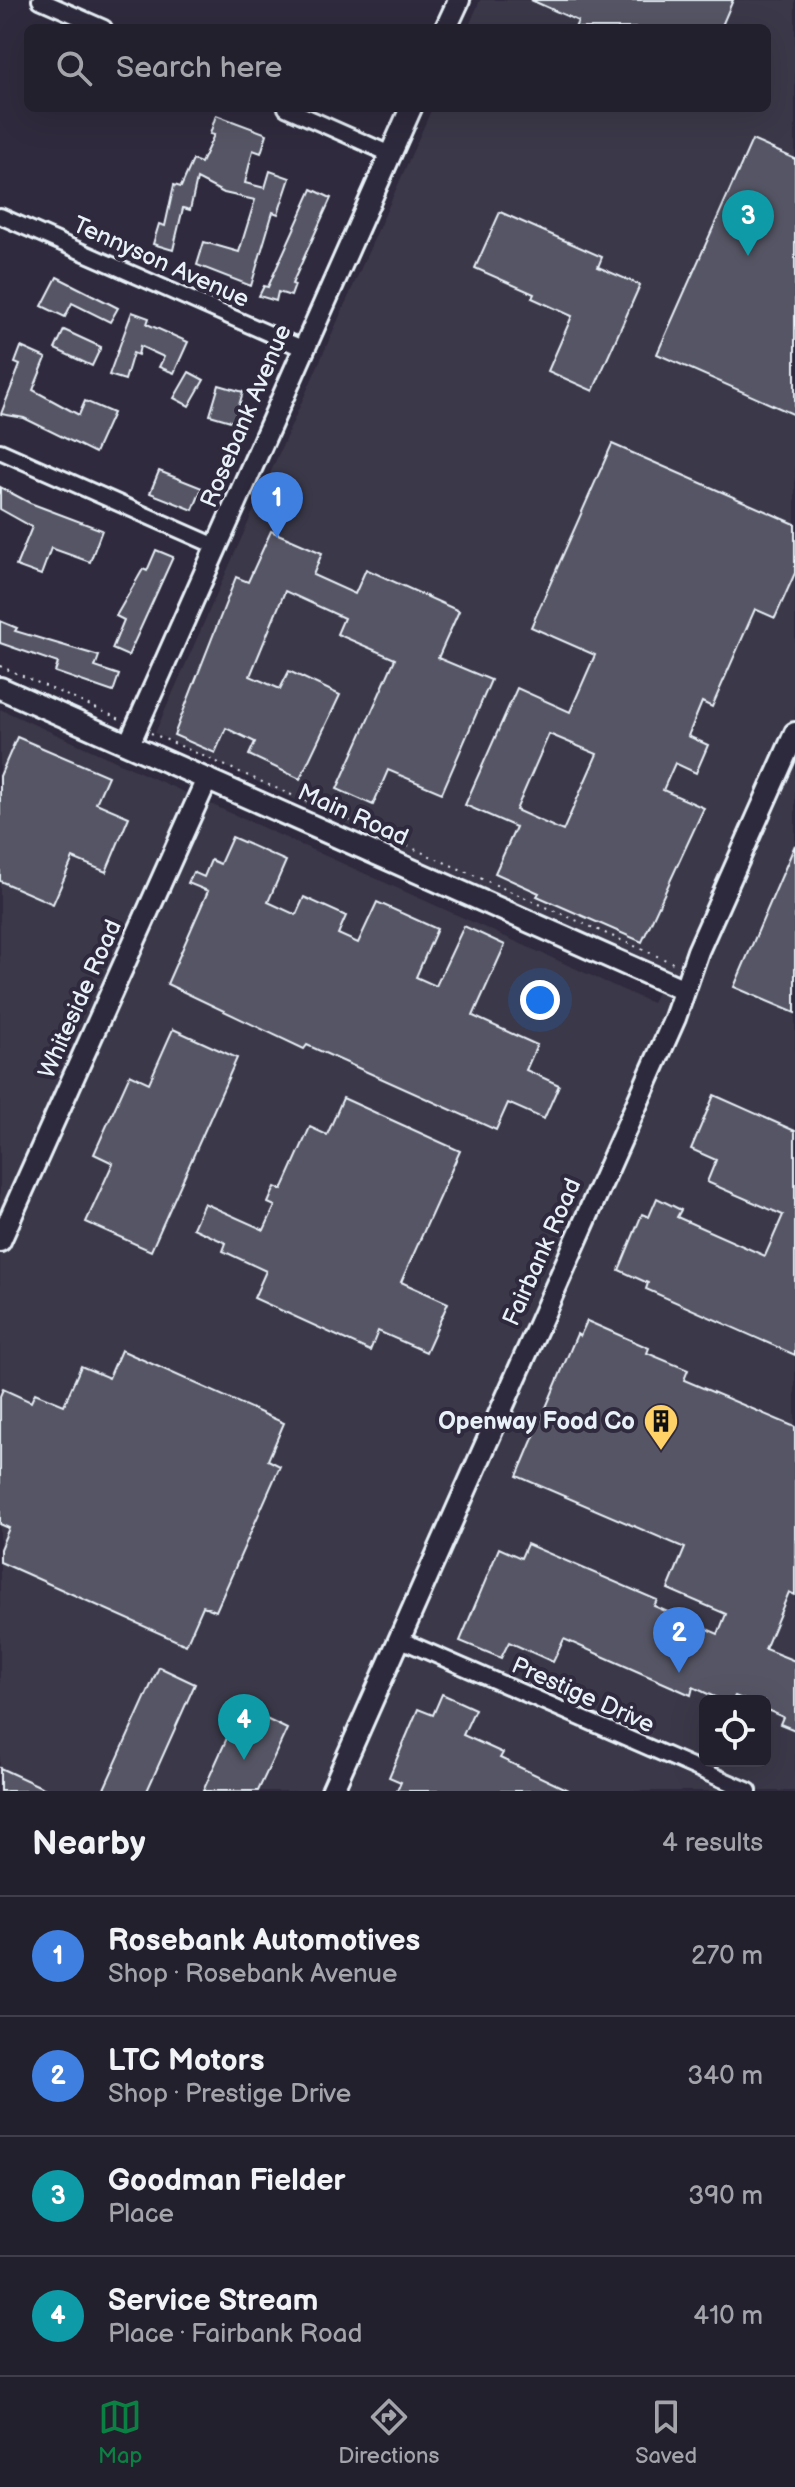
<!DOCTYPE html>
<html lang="en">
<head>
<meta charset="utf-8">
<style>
	:root { --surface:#23202e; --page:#2f2d3a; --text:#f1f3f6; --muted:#a3a3aa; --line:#403e4a; --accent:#0b8043 }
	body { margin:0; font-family:"Balsamiq Sans",sans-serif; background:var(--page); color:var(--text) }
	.controls { position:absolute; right:24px; bottom:24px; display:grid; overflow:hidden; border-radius:12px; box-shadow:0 8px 32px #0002 }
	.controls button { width:72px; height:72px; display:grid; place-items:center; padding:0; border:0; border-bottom:2px solid var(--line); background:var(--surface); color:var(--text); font:40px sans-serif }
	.you { position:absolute; left:540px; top:1000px; width:28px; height:28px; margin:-20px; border:6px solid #fff; border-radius:50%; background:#1a73e8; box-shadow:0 0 0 12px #1a73e833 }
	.badge { display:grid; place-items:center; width:52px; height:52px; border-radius:50%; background:var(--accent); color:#fff; font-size:26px; font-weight:700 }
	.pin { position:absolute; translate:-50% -66px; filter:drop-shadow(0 2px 4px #0008) }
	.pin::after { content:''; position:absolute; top:42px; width:28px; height:24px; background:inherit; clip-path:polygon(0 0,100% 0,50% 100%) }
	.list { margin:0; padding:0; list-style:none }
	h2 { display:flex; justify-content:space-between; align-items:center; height:104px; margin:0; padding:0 32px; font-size:34px }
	h2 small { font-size:26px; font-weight:400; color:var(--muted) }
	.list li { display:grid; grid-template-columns:52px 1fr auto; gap:24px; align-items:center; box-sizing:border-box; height:120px; padding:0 32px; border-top:2px solid var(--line) }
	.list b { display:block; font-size:30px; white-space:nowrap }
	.list p { margin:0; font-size:26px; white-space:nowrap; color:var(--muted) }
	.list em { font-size:26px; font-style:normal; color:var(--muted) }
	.icon { flex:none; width:44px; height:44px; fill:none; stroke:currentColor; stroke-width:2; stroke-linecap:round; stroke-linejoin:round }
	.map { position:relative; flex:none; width:795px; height:1791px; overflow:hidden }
	.search { position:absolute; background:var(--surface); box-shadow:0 8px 32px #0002; left:24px; right:24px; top:24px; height:88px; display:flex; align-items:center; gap:20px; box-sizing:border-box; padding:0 28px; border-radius:12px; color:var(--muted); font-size:30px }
	.sheet { height:584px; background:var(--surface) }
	nav { display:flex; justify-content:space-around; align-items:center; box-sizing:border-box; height:112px; border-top:2px solid var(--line); background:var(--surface); font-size:22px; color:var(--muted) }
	nav a { display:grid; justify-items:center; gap:4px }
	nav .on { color:var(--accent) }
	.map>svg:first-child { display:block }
</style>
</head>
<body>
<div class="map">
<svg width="795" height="1791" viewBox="0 0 795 1791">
	<rect width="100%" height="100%" fill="#2f2a3d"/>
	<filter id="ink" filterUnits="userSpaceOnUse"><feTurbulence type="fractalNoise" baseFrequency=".0125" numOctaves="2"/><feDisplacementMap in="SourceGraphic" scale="16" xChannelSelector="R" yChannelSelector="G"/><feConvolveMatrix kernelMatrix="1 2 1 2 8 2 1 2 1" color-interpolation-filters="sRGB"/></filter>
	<g filter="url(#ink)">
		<!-- built -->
		<path fill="#3b3749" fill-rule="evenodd" d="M480,0H795V1791H0V709L652,1003L664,975L155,733L432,108H767V28H468ZM705,1701H765V1761H705Z"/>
		<!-- building -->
		<g fill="#575565" stroke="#e8f1f8" stroke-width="2" fill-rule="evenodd">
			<polygon points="531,0 733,0 721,28 575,28 578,21"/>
			<polygon points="216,115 267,134 261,153 253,150 245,183 265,188 270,171 290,178 278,214 273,212 251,286 197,265 204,242 239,252 255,200 224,193 197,179 190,210 183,208 173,250 153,244 159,224 165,226 174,185 181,187 193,160 201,163 214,135 210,134"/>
			<polygon points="752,140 795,159 795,415 657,354"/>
			<polygon points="312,189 331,198 292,284 295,285 291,296 278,292 276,301 259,296 264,286 268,287"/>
			<polygon points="500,212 602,257 598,267 640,285 593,391 548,371 572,316 532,298 534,294 475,268"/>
			<polygon points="57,277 118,308 110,322 72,303 65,317 42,306"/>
			<polygon points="132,312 149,318 147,324 188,342 174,373 159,367 164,357 140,346 138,355 133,353 125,380 109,375"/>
			<polygon points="64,330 101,347 92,366 55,349"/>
			<polygon points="21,347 46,358 33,390 79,415 85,401 113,413 95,453 24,418 1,414 20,365 15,363"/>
			<polygon points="189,372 204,380 189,406 174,398"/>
			<polygon points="219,385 243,392 234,422 210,415"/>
			<path d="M612,444L795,524V573L775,618L755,609L712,707L702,702L688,736L708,745L696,773L675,763L663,790L704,808L642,942L537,896L539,893L495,873L516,827L465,805L517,688L570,712L595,655L531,627ZM549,734L597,754L563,831L516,810Z"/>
			<polygon points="159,471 202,488 193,510 150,493"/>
			<polygon points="0,487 30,503 102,530 90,562 51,548 41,575 16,566 32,527 0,509"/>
			<polygon points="271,531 322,553 313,575 355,594 366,569 459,611 438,658 491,680 442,793 388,770 373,805 337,789 395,659 337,634 344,618 285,591 250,676 280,689 289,671 340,695 300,779 249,755 255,742 226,728 215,753 174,735 236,577 248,582"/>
			<polygon points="156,550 173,557 128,656 112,649 124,620 116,616 143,569 147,571"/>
			<polygon points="0,621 17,628 15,631 99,656 95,667 119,675 113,692 55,672 58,663 0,643"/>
			<polygon points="17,737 108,776 96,803 129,817 106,872 73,858 53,904 0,881 0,776"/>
			<polygon points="232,837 286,861 268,902 296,915 304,897 346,916 338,934 358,943 377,902 437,929 416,977 436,986 464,926 505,945 473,1016 537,1045 526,1070 559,1085 544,1119 508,1103 496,1130 307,1045 304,1049 167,984 208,891 188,883 193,872 204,877 211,860 220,864"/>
			<polygon points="795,845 795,1013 734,987"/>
			<polygon points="173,1029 237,1058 151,1251 86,1222 113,1163 94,1154 130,1074 149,1083"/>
			<polygon points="714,1095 795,1131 795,1355 646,1289 648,1283 619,1270 642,1214 649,1217 657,1198 681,1210 677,1217 765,1256 783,1215 707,1182 716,1160 691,1149"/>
			<polygon points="343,1098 460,1151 401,1282 448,1303 426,1352 378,1331 370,1351 254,1298 266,1271 223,1251 226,1243 193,1228 204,1203 264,1230 275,1206 268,1203 275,1187 282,1190 310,1127 327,1135"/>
			<polygon points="587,1321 649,1348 647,1353 688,1370 684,1380 795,1427 795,1595 789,1592 765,1649 795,1661 795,1730 780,1724 783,1717 765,1709 765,1701 747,1701 735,1696 732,1701 723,1701 693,1687 691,1695 564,1639 553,1662 509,1642 501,1658 460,1641 499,1548 521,1558 527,1544 657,1600 654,1606 718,1634 726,1614 668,1589 685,1548 517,1476 577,1334 580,1336"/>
			<polygon points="121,1350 284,1423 268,1460 280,1466 216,1611 203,1606 186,1645 0,1562 0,1549 9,1528 0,1524 0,1396 3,1389 31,1402 35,1393 64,1405 81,1366 109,1378"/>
			<polygon points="159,1667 195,1684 147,1791 103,1791"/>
			<polygon points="442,1694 475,1709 463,1735 503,1753 500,1758 570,1791 397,1791 401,1782 389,1777 418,1709 433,1715"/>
			<polygon points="241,1707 287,1729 258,1791 203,1791"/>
			<polygon points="0,1768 50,1791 0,1791"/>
		</g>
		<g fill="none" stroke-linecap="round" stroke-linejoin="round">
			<!-- street casing -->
			<g stroke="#e8f1f8" stroke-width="20">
				<g id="street">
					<polyline points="40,0 104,28"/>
					<polyline points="286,108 390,154"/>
					<polyline points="0,216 304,349"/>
					<polyline points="0,451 218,547"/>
					<polyline points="399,1639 749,1791"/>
				</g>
			</g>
			<!-- secondary casing -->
			<g stroke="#e8f1f8" stroke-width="26">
				<g id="secondary">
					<polyline points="446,28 459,0"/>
					<polyline points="0,688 684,990"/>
					<polyline points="129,744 411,108"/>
					<polyline points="0,1241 207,779"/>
					<polyline points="332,1791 675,1018 698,951 795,733"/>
				</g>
			</g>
			<!-- path -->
			<g stroke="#e8f1f8" stroke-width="2" stroke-dasharray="2 6" stroke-linecap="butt">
				<polyline points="0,666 120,719"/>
				<polyline points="151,733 673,963 673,966"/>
			</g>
			<!-- street -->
			<use href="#street" stroke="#2f2a3d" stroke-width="14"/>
			<!-- secondary -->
			<use href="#secondary" stroke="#2f2a3d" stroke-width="20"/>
		</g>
	</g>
	<!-- icons -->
	<defs>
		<g id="building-pin" transform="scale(1.8)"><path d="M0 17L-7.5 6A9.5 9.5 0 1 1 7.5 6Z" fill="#ffd166" stroke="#2f2a3d"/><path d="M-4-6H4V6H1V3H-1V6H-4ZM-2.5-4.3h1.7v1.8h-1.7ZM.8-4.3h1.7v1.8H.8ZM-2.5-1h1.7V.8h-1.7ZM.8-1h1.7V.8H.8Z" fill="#111"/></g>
	</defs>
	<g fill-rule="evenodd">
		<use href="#building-pin" x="661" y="1421"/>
	</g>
	<g text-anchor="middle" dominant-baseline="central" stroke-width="8" stroke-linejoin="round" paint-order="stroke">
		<!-- street labels -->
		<g font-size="24" fill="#e8f1f8" stroke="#2f2a3d">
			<text transform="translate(161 262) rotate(24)">Tennyson Avenue</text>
			<text transform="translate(246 416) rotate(-67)">Rosebank Avenue</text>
			<text transform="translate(353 815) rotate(24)">Main Road</text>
			<text transform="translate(80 999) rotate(-66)">Whiteside Road</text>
			<text transform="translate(542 1252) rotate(-66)">Fairbank Road</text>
			<text transform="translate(583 1695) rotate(24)">Prestige Drive</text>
		</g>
		<!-- poi labels -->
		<g font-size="24" font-weight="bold" fill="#e8f1f8" stroke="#2f2a3d" text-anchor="end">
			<text x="635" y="1421">Openway Food Co</text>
		</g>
	</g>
</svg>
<div class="controls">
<button><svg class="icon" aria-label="locate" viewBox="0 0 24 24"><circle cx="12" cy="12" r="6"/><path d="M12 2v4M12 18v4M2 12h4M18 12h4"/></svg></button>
</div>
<div class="you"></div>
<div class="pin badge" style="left:277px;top:538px;background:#3f7fe0">1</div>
<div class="pin badge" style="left:679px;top:1673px;background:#3f7fe0">2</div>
<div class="pin badge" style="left:748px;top:256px;background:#0f9aa8">3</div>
<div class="pin badge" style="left:244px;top:1760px;background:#0f9aa8">4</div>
<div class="search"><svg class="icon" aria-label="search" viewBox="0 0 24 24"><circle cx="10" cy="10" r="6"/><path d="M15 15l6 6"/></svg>Search here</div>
</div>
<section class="sheet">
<h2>Nearby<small>4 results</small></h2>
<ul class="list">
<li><span class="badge" style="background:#3f7fe0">1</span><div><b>Rosebank Automotives</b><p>Shop · Rosebank Avenue</p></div><em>270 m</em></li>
<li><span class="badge" style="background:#3f7fe0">2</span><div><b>LTC Motors</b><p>Shop · Prestige Drive</p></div><em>340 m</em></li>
<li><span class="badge" style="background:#0f9aa8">3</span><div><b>Goodman Fielder</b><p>Place</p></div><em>390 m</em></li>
<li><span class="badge" style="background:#0f9aa8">4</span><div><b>Service Stream</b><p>Place · Fairbank Road</p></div><em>410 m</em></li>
</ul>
</section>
<nav>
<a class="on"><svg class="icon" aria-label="map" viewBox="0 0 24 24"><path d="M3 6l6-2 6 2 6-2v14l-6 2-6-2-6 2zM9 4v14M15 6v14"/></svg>Map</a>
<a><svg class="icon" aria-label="directions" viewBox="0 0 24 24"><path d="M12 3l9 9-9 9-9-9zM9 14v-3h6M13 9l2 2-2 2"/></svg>Directions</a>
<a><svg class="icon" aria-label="saved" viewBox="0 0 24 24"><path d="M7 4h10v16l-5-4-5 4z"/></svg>Saved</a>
</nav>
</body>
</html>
